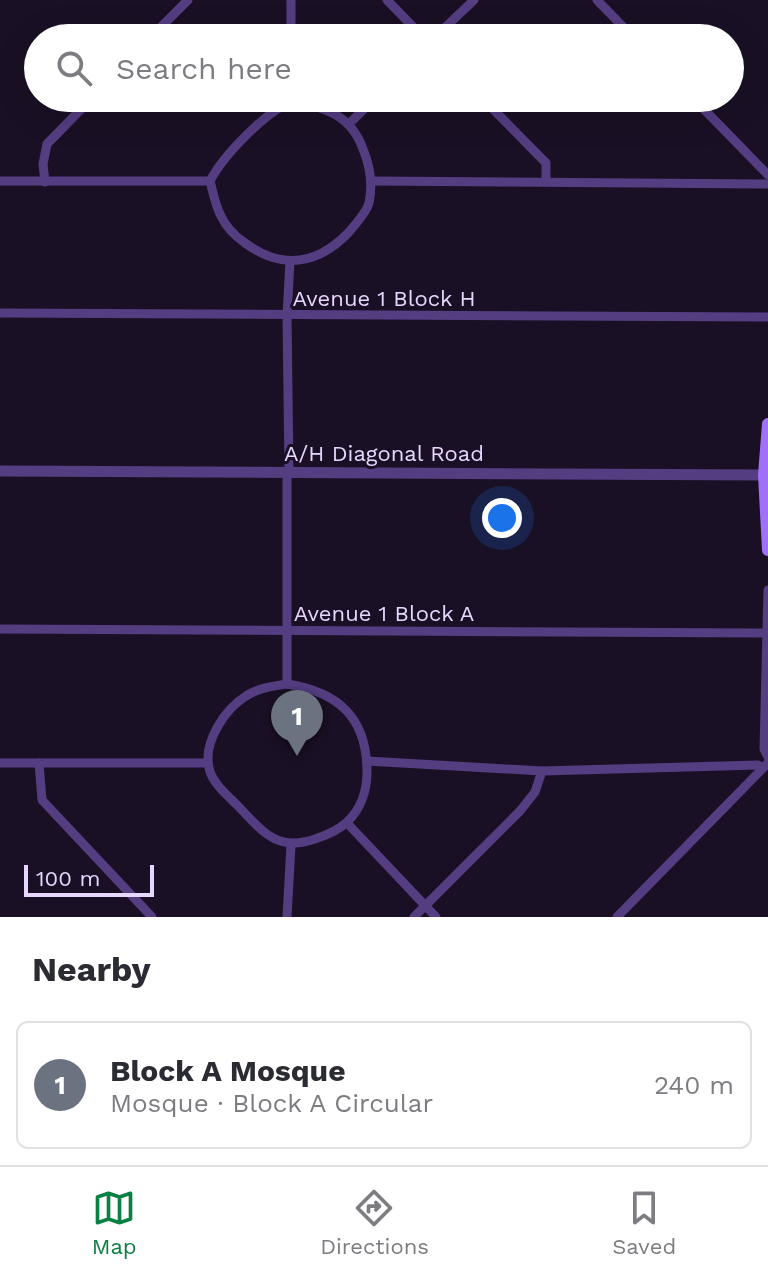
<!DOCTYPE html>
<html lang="en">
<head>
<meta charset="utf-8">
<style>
	:root { --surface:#fff; --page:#f7f7f7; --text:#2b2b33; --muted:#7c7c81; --line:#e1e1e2; --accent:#0b8043 }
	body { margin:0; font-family:"Work Sans",sans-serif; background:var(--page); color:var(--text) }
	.scale { position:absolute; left:24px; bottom:20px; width:130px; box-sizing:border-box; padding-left:8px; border:4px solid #e7d6fd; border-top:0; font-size:22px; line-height:28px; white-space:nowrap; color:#e7d6fd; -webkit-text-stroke:6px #1a1025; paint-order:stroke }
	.you { position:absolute; left:502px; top:518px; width:28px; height:28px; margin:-20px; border:6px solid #fff; border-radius:50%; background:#1a73e8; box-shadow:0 0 0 12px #1a73e833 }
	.badge { display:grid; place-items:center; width:52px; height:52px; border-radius:50%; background:var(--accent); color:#fff; font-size:26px; font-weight:700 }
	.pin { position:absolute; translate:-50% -66px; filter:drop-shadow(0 2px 4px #0008) }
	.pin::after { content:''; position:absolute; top:42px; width:28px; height:24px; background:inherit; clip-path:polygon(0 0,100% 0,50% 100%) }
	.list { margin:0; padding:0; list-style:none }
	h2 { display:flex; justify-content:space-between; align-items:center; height:104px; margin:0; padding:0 32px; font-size:34px }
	h2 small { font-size:26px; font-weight:400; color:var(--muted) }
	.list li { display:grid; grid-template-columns:52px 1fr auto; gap:24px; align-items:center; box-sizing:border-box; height:128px; margin:0 16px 16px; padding:0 16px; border:2px solid var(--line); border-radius:12px }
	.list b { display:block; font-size:30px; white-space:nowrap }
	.list p { margin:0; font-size:26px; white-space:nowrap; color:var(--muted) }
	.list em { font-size:26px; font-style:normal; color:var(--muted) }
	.icon { flex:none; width:44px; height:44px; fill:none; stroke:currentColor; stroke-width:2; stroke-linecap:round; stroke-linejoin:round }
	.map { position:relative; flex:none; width:768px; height:917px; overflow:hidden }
	.search { position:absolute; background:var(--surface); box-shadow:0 8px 32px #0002; left:24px; right:24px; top:24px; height:88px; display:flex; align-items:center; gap:20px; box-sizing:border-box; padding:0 28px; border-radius:44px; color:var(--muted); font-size:30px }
	.sheet { height:248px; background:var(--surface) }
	nav { display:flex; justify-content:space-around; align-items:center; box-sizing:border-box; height:112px; border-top:2px solid var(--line); background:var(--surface); font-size:22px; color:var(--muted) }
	nav a { display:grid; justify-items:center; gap:4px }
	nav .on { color:var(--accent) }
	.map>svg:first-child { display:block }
</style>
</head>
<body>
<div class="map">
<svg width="768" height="917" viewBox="0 0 768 917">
	<rect width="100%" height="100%" fill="#1a1025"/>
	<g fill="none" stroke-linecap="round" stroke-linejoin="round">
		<!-- minor -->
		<g stroke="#553d82" stroke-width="9">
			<polyline points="387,0 424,38"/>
			<polyline points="597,0 634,38"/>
			<polyline points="150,38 188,0"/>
			<polyline points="291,38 291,0"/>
			<polyline points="434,38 474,0"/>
			<polyline points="482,98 546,163 546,181"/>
			<polyline points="693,98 768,175"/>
			<path d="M291,102C324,106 351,115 363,149C370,166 373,184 369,203C366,213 355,225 348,233C317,265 282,270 245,243C235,236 226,227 221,216C215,205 213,192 210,181C223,156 265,112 291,102Z"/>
			<polyline points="349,124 375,98"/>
			<polyline points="0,181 210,181"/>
			<polyline points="371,181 768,184"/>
			<polyline points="45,182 43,164 47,144 92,98"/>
			<polyline points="0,313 768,317"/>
			<polyline points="289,472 287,316 290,261"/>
			<polyline points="768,590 764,749 768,757"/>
			<polyline points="0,629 768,633"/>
			<path d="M287,684C339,692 367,718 367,772C367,790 361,809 347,822C339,830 327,835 315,839C277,852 263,832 238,806C228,796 212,783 209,768C203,742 225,709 246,696C258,688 273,686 287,684Z"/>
			<polyline points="287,684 287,472"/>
			<polyline points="367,761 542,771 758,765 763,768"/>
			<polyline points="0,763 208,763"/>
			<polyline points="39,763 42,800 152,917"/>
			<polyline points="347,823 436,917"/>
			<polyline points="287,917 291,845"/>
			<polyline points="414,917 520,811 535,792 542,771"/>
			<polyline points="617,917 768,763"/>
		</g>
		<!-- tertiary -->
		<polyline stroke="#553d82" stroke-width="11" points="0,471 768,475"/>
		<!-- secondary -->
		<polyline stroke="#9f71f9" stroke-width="12" points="768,424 764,475 768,550"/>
	</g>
	<g text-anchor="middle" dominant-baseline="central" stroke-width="6" stroke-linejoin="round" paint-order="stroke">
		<!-- street labels -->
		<g font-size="22" fill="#e7d6fd" stroke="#1a1025">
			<text x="384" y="298">Avenue 1 Block H</text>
			<text x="384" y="453">A/H Diagonal Road</text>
			<text x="384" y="613">Avenue 1 Block A</text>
		</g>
	</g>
</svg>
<div class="scale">100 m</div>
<div class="you"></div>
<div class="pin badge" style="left:297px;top:756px;background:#6b7280">1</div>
<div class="search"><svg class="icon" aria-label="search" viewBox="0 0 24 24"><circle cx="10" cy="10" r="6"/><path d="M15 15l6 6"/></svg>Search here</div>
</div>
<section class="sheet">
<h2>Nearby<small></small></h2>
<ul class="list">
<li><span class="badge" style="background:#6b7280">1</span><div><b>Block A Mosque</b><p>Mosque · Block A Circular</p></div><em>240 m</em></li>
</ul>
</section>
<nav>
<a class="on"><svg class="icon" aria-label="map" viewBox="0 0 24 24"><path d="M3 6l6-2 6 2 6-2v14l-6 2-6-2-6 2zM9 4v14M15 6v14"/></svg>Map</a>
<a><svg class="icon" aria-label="directions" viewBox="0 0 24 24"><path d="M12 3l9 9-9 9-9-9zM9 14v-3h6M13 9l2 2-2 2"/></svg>Directions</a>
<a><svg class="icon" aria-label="saved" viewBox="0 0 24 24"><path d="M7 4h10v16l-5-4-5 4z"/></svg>Saved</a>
</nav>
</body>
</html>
